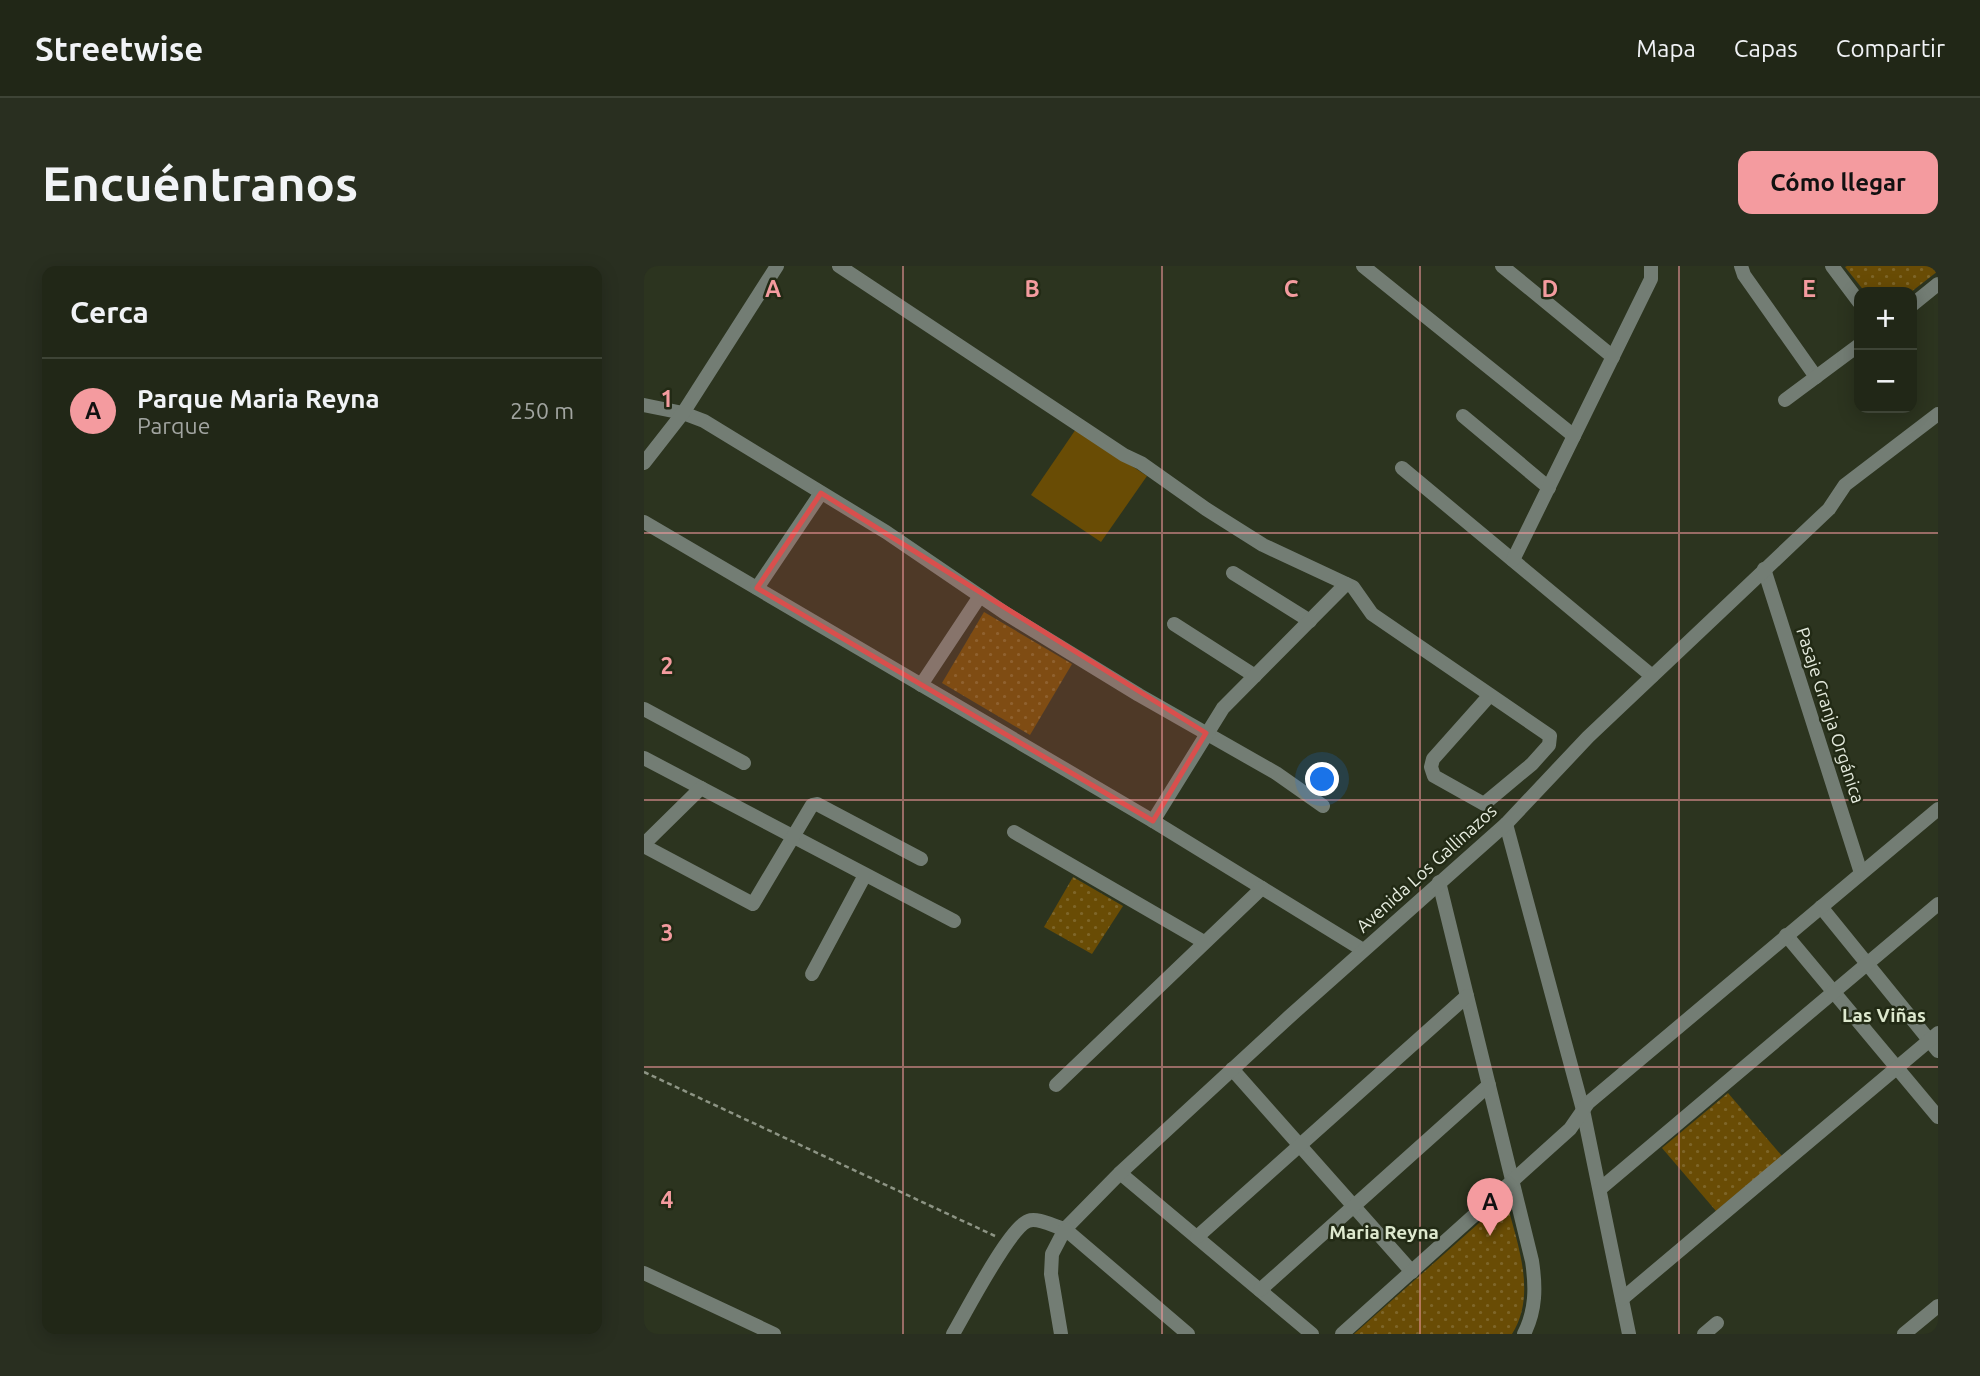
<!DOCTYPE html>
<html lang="es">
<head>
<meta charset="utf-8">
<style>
	:root { --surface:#212717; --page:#292f20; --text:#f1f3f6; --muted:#a2a5a1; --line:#3e4436; --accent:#f49b9f }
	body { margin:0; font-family:Ubuntu,sans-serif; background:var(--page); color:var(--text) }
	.controls { position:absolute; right:21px; top:21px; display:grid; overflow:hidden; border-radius:14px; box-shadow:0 4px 18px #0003 }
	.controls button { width:63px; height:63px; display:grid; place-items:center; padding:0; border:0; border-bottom:2px solid var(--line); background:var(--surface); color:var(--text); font:35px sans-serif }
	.you { position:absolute; left:679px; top:514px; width:24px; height:24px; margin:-18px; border:5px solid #fff; border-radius:50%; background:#1a73e8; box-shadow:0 0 0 10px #1a73e833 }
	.badge { display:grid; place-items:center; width:46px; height:46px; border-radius:50%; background:var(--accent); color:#111; font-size:23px; font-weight:700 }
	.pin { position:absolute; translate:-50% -58px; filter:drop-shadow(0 2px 4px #0008) }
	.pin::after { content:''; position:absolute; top:37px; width:24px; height:21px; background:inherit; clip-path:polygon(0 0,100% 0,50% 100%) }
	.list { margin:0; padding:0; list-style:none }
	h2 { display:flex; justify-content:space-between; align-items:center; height:91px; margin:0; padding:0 28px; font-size:30px }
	h2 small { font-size:23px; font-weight:400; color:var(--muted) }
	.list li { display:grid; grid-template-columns:46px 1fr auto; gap:21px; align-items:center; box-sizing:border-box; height:105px; padding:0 28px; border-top:2px solid var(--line) }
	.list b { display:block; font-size:26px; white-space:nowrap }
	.list p { margin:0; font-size:23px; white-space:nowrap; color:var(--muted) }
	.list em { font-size:23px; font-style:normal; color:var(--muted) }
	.map { position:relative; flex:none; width:1294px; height:1068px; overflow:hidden; border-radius:14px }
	header { display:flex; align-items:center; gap:42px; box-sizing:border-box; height:98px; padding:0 35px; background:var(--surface); border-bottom:2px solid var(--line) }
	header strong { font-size:33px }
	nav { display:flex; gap:38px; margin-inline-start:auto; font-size:24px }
	.intro { display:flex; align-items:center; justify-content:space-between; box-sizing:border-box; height:168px; padding:0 42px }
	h1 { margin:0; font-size:49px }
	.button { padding:18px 32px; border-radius:14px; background:var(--accent); color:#111; font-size:24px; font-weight:700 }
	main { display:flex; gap:42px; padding:0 42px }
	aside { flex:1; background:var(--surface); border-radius:14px; box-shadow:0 4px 18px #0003 }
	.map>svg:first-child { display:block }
</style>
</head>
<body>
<header>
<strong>Streetwise</strong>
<nav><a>Mapa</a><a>Capas</a><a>Compartir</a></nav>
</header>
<div class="intro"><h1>Encuéntranos</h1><a class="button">Cómo llegar</a></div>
<main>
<aside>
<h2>Cerca<small></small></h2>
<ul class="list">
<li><span class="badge">A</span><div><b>Parque Maria Reyna</b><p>Parque</p></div><em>250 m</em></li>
</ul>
</aside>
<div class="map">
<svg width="1294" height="1068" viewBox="0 0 1294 1068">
	<defs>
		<pattern id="grass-dots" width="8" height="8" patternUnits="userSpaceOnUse" patternTransform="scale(1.75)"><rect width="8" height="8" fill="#694c05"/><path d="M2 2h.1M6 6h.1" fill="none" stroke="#7e6629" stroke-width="1.8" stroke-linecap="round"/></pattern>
	</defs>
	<rect width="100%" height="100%" fill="#2c341f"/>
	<!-- grass -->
	<g fill="url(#grass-dots)">
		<polygon points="1203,0 1294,0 1294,5 1267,26 1221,26 1201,1"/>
		<polygon points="340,346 428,398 386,469 298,417"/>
		<polygon points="429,611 479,640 448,688 400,661"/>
		<polygon points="1084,827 1138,890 1072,945 1018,882"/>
		<path d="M862,933C872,975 894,1027 868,1068H710Z"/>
	</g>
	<!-- garden -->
	<polygon fill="#694c05" points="432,163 503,210 457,276 387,229"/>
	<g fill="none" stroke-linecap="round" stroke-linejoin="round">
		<!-- path -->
		<polyline stroke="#8d9484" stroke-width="2.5" stroke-dasharray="5 3.5" stroke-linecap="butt" points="0,806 351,970"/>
		<!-- minor -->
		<g stroke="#737d74" stroke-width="14">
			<polyline points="195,0 480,189 497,197 562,243 619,279 709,321 728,348 906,470 905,479 888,498 840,538 790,510 787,501 789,493 846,429"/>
			<polyline points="719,0 930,170"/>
			<polyline points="858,0 969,91"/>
			<polyline points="1097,0 1100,9 1172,111"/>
			<polyline points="1188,0 1215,36"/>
			<polyline points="1268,39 1294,18"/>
			<polyline points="1141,134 1215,79"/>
			<polyline points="0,139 39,147 60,155 242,266 361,347 495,429 632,507 679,540"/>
			<polyline points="819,150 905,222"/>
			<polyline points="0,197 39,147 133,0"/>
			<polyline points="758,202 1008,410"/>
			<polyline points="0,256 509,555 719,684"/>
			<polyline points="869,294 1007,13 1007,0"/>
			<polyline points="1120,303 1217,607"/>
			<polyline points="589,307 666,355"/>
			<polyline points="113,322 177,227"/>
			<polyline points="530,358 611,410"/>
			<polyline points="277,419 336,330"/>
			<polyline points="0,443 100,497"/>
			<polyline points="0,492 310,655"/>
			<polyline points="509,555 579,442 702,318"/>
			<polyline points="862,558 939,844 985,1068"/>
			<polyline points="370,566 560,676"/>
			<polyline points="0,578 57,522"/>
			<polyline points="0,580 109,638 168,539 173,538 277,593"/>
			<path d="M795,616L888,995C892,1021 892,1044 880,1068"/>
			<polyline points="1177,641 1294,785"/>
			<polyline points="1142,669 1294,851"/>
			<polyline points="168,708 221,609"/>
			<polyline points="588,803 768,1006"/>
			<polyline points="412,819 618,622"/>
			<polyline points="476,907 668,1068"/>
			<polyline points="956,923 1294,638"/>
			<polyline points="553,971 823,730"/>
			<polyline points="0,1007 130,1068"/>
			<polyline points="616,1024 845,819"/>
			<polyline points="978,1033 1294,767"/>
			<path d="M309,1068C322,1046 365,962 384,955C394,951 411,961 421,963L476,907L645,751L862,558L944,471L1185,243L1201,219L1294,148"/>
			<polyline points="417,1068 407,1008 408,988 421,963 544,1068"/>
			<polyline points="698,1068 926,863 944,837 1294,543"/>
			<polyline points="1060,1068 1073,1057"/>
			<polyline points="1260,1068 1294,1040"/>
		</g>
	</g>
	<!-- marked area -->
	<path fill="#d94f4d" fill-opacity="0.2" stroke="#d94f4d" stroke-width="5" stroke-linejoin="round" d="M177,227L562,467L509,555L113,322Z"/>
	<!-- grid -->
	<path fill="none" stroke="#f49b9f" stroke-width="2" stroke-opacity="0.55" d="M259,0V1068M518,0V1068M776,0V1068M1035,0V1068M0,267H1294M0,534H1294M0,801H1294"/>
	<g text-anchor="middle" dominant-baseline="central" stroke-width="5" stroke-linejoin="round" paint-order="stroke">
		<!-- street labels -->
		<g font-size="18" fill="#e6ecdf" stroke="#222a15">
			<text transform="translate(1187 449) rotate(72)">Pasaje Granja Orgánica</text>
			<text transform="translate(782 602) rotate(-42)">Avenida Los Gallinazos</text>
		</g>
		<!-- neighbourhood labels -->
		<g font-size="19" font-weight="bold" fill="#dde8ce" stroke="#222a15">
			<text x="1240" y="749">Las Viñas</text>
			<text x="740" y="966">Maria Reyna</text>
		</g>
	</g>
	<g font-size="23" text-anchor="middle" font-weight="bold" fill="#f49b9f" stroke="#222a15" stroke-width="5" stroke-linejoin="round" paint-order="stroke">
		<text x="129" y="31">A</text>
		<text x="388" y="31">B</text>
		<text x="647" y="31">C</text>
		<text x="906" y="31">D</text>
		<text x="1165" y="31">E</text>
		<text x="23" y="141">1</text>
		<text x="23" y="408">2</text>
		<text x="23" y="675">3</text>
		<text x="23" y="942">4</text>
	</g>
</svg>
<div class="controls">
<button>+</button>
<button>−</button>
</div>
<div class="you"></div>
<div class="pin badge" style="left:846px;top:970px">A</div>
</div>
</main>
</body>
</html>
